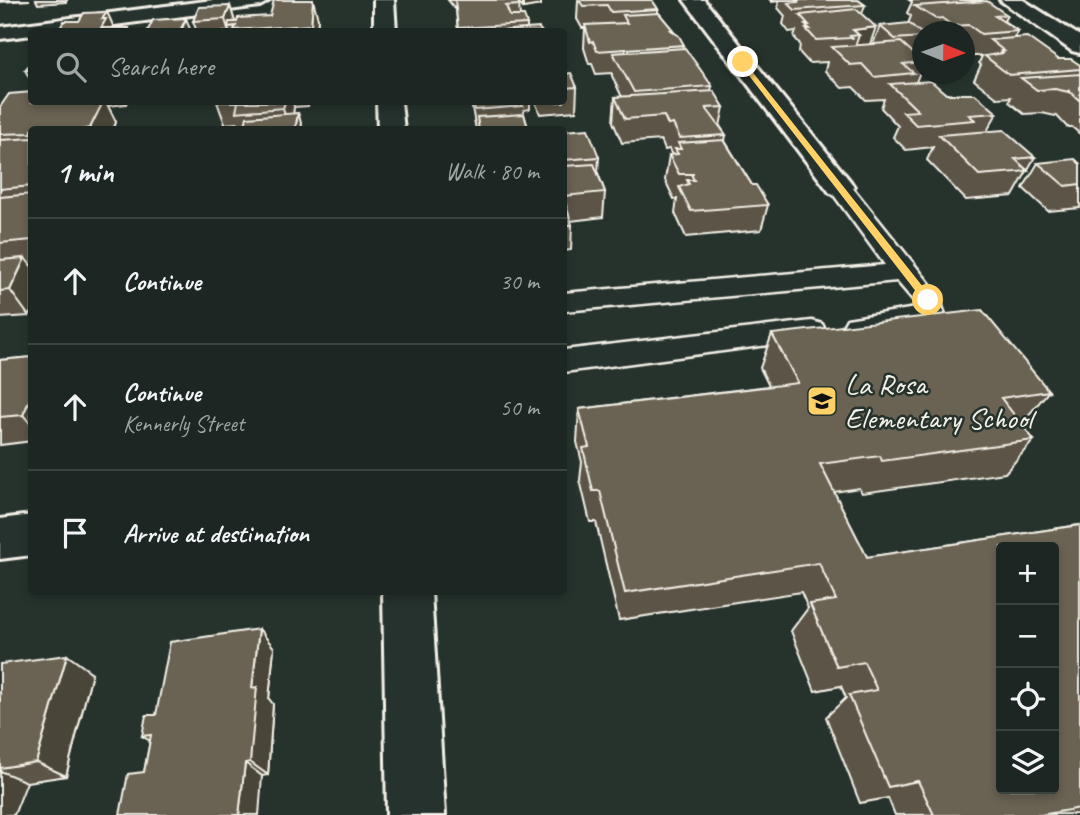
<!DOCTYPE html>
<html lang="en">
<head>
<meta charset="utf-8">
<style>
	:root { --surface:#1c2622; --page:#252e2a; --text:#f1f3f6; --muted:#a0a5a5; --line:#3a4340 }
	body { margin:0; font-family:Caveat,sans-serif; background:var(--page); color:var(--text) }
	.controls { position:absolute; right:21px; bottom:21px; display:grid; overflow:hidden; border-radius:7px; box-shadow:0 4px 10px #0003 }
	.controls button { width:63px; height:63px; display:grid; place-items:center; padding:0; border:0; border-bottom:2px solid var(--line); background:var(--surface); color:var(--text); font:35px sans-serif }
	.compass { position:absolute; left:912px; top:21px; width:63px; height:63px; border-radius:50%; background:var(--surface); box-shadow:0 4px 10px #0003; rotate:91deg }
	.stop { position:absolute; width:21px; height:21px; margin:-16px; border:5px solid #ffd166; border-radius:50%; background:#fff }
	.stop.end { background:#ffd166; border-color:#fff; box-shadow:0 2px 7px #0008 }
	.list { margin:0; padding:0; list-style:none }
	h2 { display:flex; justify-content:space-between; align-items:center; height:91px; margin:0; padding:0 28px; font-size:30px }
	h2 small { font-size:23px; font-weight:400; color:var(--muted) }
	.list li { display:grid; grid-template-columns:46px 1fr auto; gap:21px; align-items:center; box-sizing:border-box; height:126px; padding:0 28px; border-top:2px solid var(--line) }
	.list b { display:block; font-size:26px; white-space:nowrap }
	.list p { margin:0; font-size:23px; white-space:nowrap; color:var(--muted) }
	.list em { font-size:23px; font-style:normal; color:var(--muted) }
	.icon { flex:none; width:38px; height:38px; fill:none; stroke:currentColor; stroke-width:2; stroke-linecap:round; stroke-linejoin:round }
	.map { position:relative; flex:none; width:1080px; height:815px; overflow:hidden }
	.search { position:absolute; background:var(--surface); box-shadow:0 4px 10px #0003; left:28px; top:28px; width:539px; height:77px; display:flex; align-items:center; gap:18px; box-sizing:border-box; padding:0 24px; border-radius:7px; color:var(--muted); font-size:26px }
	.panel { position:absolute; background:var(--surface); box-shadow:0 4px 10px #0003; left:28px; top:126px; width:539px; height:469px; border-radius:7px }
	.map>svg:first-child { display:block }
</style>
</head>
<body>
<div class="map">
<svg width="1080" height="815" viewBox="0 0 1080 815">
	<rect width="100%" height="100%" fill="#26332d"/>
	<filter id="ink" filterUnits="userSpaceOnUse"><feTurbulence type="fractalNoise" baseFrequency=".0143" numOctaves="2"/><feDisplacementMap in="SourceGraphic" scale="14" xChannelSelector="R" yChannelSelector="G"/><feConvolveMatrix kernelMatrix="1 2 1 2 8 2 1 2 1" color-interpolation-filters="sRGB"/></filter>
	<g filter="url(#ink)">
		<g fill="none" stroke-linecap="round" stroke-linejoin="round">
			<!-- lane casing -->
			<g stroke="#f4f1e8" stroke-width="5">
				<g id="lane">
					<polygon points="840,180 848,182 938,294 945,315 941,322 857,336 847,333 843,326 847,319 916,308 915,302 897,281 564,311 564,293 885,265 828,187 832,182"/>
					<polygon points="812,321 822,324 826,331 822,338 564,372 564,350"/>
				</g>
			</g>
			<!-- street casing -->
			<g stroke="#f4f1e8" stroke-width="6">
				<g id="street">
					<polygon points="213,0 270,0 260,6 61,32 32,32 32,35 0,39 0,27"/>
					<polygon points="684,0 704,0 850,181 854,187 850,193 840,195 830,193"/>
					<polygon points="1000,0 1023,0 1080,36 1080,53 1072,51"/>
					<polygon points="32,515 32,555 0,559 0,519"/>
				</g>
			</g>
			<!-- secondary casing -->
			<g stroke="#f4f1e8" stroke-width="6">
				<g id="secondary">
					<polygon points="374,0 394,0 396,32 374,32"/>
					<polygon points="377,102 401,102 404,130 378,130"/>
					<polygon points="383,592 431,592 445,815 387,815"/>
				</g>
			</g>
			<!-- lane -->
			<use href="#lane" fill="#26332d" fill-rule="evenodd"/>
			<!-- street -->
			<use href="#street" fill="#26332d" fill-rule="evenodd"/>
			<!-- secondary -->
			<use href="#secondary" fill="#26332d" fill-rule="evenodd"/>
		</g>
		<!-- wall -->
		<g fill="#5b5447" stroke="#f4f1e8" stroke-width="2">
			<polygon points="0,0 30,0 0,2"/>
			<polygon points="36,0 67,0 66,2 38,4"/>
			<polygon points="448,0 541,0 541,5 523,8 519,4 520,16 527,24 527,29 542,32 458,32 456,10"/>
			<polygon points="578,0 652,0 658,9 658,13 673,30 673,31 684,45 683,48 712,86 711,91 724,107 720,126 726,135 725,141 752,185 768,205 761,230 686,237 675,213 677,199 674,199 665,180 669,155 672,155 669,149 665,150 661,140 622,143 613,122 615,97 622,97 612,76 612,73 596,74 592,64 589,64 584,48 585,28 582,28 577,19"/>
			<polygon points="770,0 858,0 865,5 862,14 870,44 873,44 880,26 908,24 911,16 907,13 912,2 909,0 982,0 981,1 1007,15 1004,21 1018,31 1014,38 1058,59 1080,65 1080,134 1072,127 1067,127 1056,115 1055,116 1042,113 1024,114 1009,102 1011,97 997,98 974,80 981,65 979,63 982,56 971,56 964,52 964,32 922,32 922,43 917,56 922,61 922,67 916,82 946,94 997,113 987,131 1035,157 1013,196 966,200 927,160 933,147 906,150 893,137 898,126 881,108 884,99 866,100 853,87 842,88 825,71 827,62 809,63 799,52 800,44 794,37 796,31 789,32 783,24 785,16 778,8 779,1 772,2"/>
			<polygon points="230,6 235,22 318,19 317,32 197,32 193,21"/>
			<polygon points="32,62 32,83 25,70"/>
			<polygon points="564,74 577,87 576,111 540,114 535,102 564,102"/>
			<polygon points="32,102 127,102 126,104 108,106 116,122 113,130 32,130 32,310 29,316 0,318 0,134"/>
			<polygon points="217,102 309,102 308,106 294,107 293,114 298,113 303,130 242,130 239,123 225,124"/>
			<polygon points="471,102 530,102 530,109 524,110 524,114 528,128 532,130 476,130"/>
			<polygon points="564,131 599,157 598,173 605,192 603,217 570,221 572,225 571,250 564,251"/>
			<polygon points="1038,163 1080,164 1080,208 1048,211 1023,188"/>
			<polygon points="772,334 1049,391 1021,424 1034,440 1005,473 862,493 859,488 834,492 867,557 1080,525 1080,814 895,815 888,798 860,803 826,717 846,698 841,686 815,691 791,631 808,608 801,592 619,620 596,522 590,522 580,480 582,462 577,442 579,409 769,386 760,368"/>
			<polygon points="32,357 32,441 0,445 0,360"/>
			<polygon points="259,629 274,648 269,699 273,704 268,775 262,776 144,772 150,741 142,736"/>
			<polygon points="0,664 92,673 66,776 27,782 0,815"/>
		</g>
		<!-- shaded-wall -->
		<g fill="#4a4539" stroke="#f4f1e8" stroke-width="2">
			<polygon points="313,0 318,19 317,32 312,32 311,25"/>
			<polygon points="523,0 541,0 541,5 523,8"/>
			<polygon points="230,6 237,28 236,26 228,27 229,32 225,19"/>
			<polygon points="107,12 116,32 101,28 102,19"/>
			<polygon points="186,18 191,32 181,32"/>
			<polygon points="876,27 868,50 853,52 859,35 853,30"/>
			<polygon points="92,102 106,102 116,122 113,130 80,130"/>
			<polygon points="285,102 293,102 294,107 291,130 289,130 283,108"/>
			<polygon points="298,113 303,130 295,130"/>
			<polygon points="25,258 32,267 32,310 29,316 10,290"/>
			<polygon points="32,394 31,414 32,425 23,415"/>
			<polygon points="259,629 274,648 269,699 273,704 268,775 250,762 252,688"/>
			<polygon points="67,655 92,673 66,776 36,762"/>
			<polygon points="245,763 262,776 259,815 239,815"/>
			<polygon points="0,771 27,782 14,815 0,815"/>
		</g>
		<!-- building -->
		<g fill="#6a6252" stroke="#f4f1e8" stroke-width="2" fill-rule="evenodd">
			<polygon points="274,0 313,0 311,25 234,30 236,26 228,27 229,22 237,22 238,18 270,16"/>
			<polygon points="455,0 518,0 519,5 506,6 510,16 524,16 527,24 458,28"/>
			<polygon points="579,0 652,0 658,9 611,12 607,5 583,6"/>
			<polygon points="797,0 858,0 865,5 795,10 788,3 798,2"/>
			<polygon points="987,1 1007,15 995,16 1018,31 981,34 969,25 952,26 942,18 936,19 915,6"/>
			<polygon points="230,6 225,19 193,21 199,7"/>
			<polygon points="856,9 876,27 853,30 859,35 850,36 852,38 816,40 806,29 810,29 805,25 809,25 800,15"/>
			<polygon points="107,12 102,19 106,19 101,28 129,28 127,32 58,32 64,21 79,21 84,13"/>
			<polygon points="659,13 673,30 671,30 679,36 684,45 597,51 593,41 590,42 585,25 627,23 623,15"/>
			<polygon points="186,18 180,31 147,32 153,20"/>
			<polygon points="909,23 922,34 922,37 895,39 880,26"/>
			<polygon points="539,28 542,32 484,32"/>
			<polygon points="309,29 309,32 274,32"/>
			<polygon points="1027,37 1058,59 1071,59 1080,65 1080,69 1009,75 985,56 1003,53 1001,51 1004,51 990,40"/>
			<polygon points="901,42 922,61 922,62 903,64 914,73 874,77 862,64 850,65 832,47"/>
			<polygon points="685,48 712,86 634,92 613,53"/>
			<polygon points="32,62 32,70 25,70"/>
			<polygon points="571,73 577,87 564,88 564,74"/>
			<polygon points="1080,74 1080,101 1068,90 1069,92 1055,89 1037,90 1021,78"/>
			<polygon points="931,81 946,94 975,94 997,113 969,115 975,120 916,125 903,112 918,111 890,84"/>
			<polygon points="714,91 724,107 706,108 726,135 680,138 673,124 668,125 664,116 625,119 615,97"/>
			<polygon points="32,92 32,102 103,102 90,128 80,130 32,130 32,133 0,134 0,107 9,94"/>
			<polygon points="238,102 285,102 283,108 236,112"/>
			<polygon points="473,102 521,102 523,106 475,110"/>
			<polygon points="298,113 295,130 244,130 247,117"/>
			<polygon points="524,114 528,128 531,127 532,130 479,130 477,117"/>
			<polygon points="239,127 238,130 199,130"/>
			<polygon points="588,129 599,157 564,160 564,131"/>
			<polygon points="1004,130 1035,157 1015,159 1028,171 979,175 939,135"/>
			<polygon points="32,138 32,186 0,189 0,140"/>
			<polygon points="724,140 752,185 756,185 768,205 691,211 679,187 689,184 687,180 694,180 691,174 694,174 679,174 669,155 678,154 675,149 681,149 678,143"/>
			<polygon points="1075,159 1080,164 1080,184 1065,186 1038,163"/>
			<polygon points="594,164 605,192 564,196 564,166"/>
			<polygon points="32,194 32,240 0,243 0,197"/>
			<polygon points="564,198 572,225 564,225"/>
			<polygon points="25,258 10,290 0,291 0,260"/>
			<path d="M982,310L1049,391L1001,398L1034,440L882,461L880,456L820,464L867,557L1080,525V808L1041,815H934L918,781L888,787L849,695L877,690L864,662L837,667L810,604L836,600L819,563L625,593L600,491H593L583,448L589,447L579,409L798,383L772,334ZM1001,547H1054V789H1001Z"/>
			<polygon points="32,357 32,394 23,415 0,417 0,360"/>
			<polygon points="259,629 252,688 257,687 250,762 245,763 239,815 120,815 128,774 144,772 151,735 142,736 146,715 156,715 170,642"/>
			<polygon points="67,655 36,762 0,768 0,664"/>
		</g>
	</g>
	<!-- route -->
	<polygon fill="#ffd166" points="743,60 931,297 931,302 924,302 740,64"/>
	<!-- icons -->
	<defs>
		<g id="school-square" transform="scale(1.575)"><rect x="-9" y="-9" width="18" height="18" rx="4" fill="#ffd166" stroke="#26332d"/><path d="M0-5L7-2L0 1L-7-2ZM-4 1L0 2.5L4 1V4Q0 6-4 4Z" fill="#111"/></g>
	</defs>
	<g fill-rule="evenodd">
		<use href="#school-square" x="822" y="401"/>
	</g>
	<g text-anchor="middle" dominant-baseline="central" stroke-width="5" stroke-linejoin="round" paint-order="stroke">
		<!-- poi labels -->
		<g font-size="30" fill="#f4f1e8" stroke="#26332d" text-anchor="start">
			<text x="845" y="384">La Rosa<tspan x="845" dy="34">Elementary School</tspan></text>
		</g>
	</g>
</svg>
<div class="controls">
<button>+</button>
<button>−</button>
<button><svg class="icon" aria-label="locate" viewBox="0 0 24 24"><circle cx="12" cy="12" r="6"/><path d="M12 2v4M12 18v4M2 12h4M18 12h4"/></svg></button>
<button><svg class="icon" aria-label="layers" viewBox="0 0 24 24"><path d="M12 4l9 5-9 5-9-5zM3 14l9 5 9-5"/></svg></button>
</div>
<svg class="compass" viewBox="-18 -18 36 36"><path d="M0-13l5 13h-10z" fill="#e53935"/><path d="M0 13l5-13h-10z" fill="#a0a5a5"/></svg>
<div class="stop" style="left:928px;top:300px"></div>
<div class="stop end" style="left:743px;top:62px"></div>
<div class="search"><svg class="icon" aria-label="search" viewBox="0 0 24 24"><circle cx="10" cy="10" r="6"/><path d="M15 15l6 6"/></svg>Search here</div>
<section class="panel">
<h2>1 min<small>Walk · 80 m</small></h2>
<ul class="list">
<li><svg class="icon" aria-label="ahead" viewBox="0 0 24 24"><path d="M12 20V5M6 11l6-6 6 6"/></svg><div><b>Continue</b></div><em>30 m</em></li>
<li><svg class="icon" aria-label="ahead" viewBox="0 0 24 24"><path d="M12 20V5M6 11l6-6 6 6"/></svg><div><b>Continue</b><p>Kennerly Street</p></div><em>50 m</em></li>
<li><svg class="icon" aria-label="arrive" viewBox="0 0 24 24"><path d="M6 21V4h12l-3 4 3 4H6"/></svg><div><b>Arrive at destination</b></div></li>
</ul>
</section>
</div>
</body>
</html>
